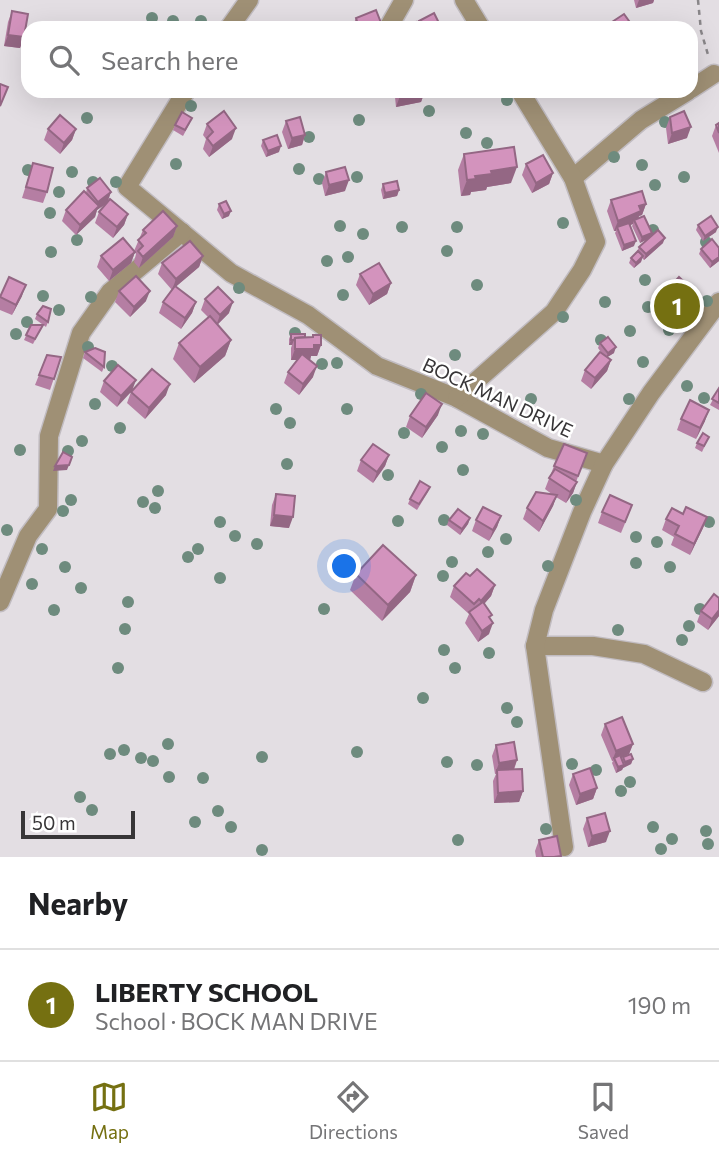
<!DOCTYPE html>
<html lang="en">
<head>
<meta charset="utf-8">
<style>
	:root { --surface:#fff; --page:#f2f2f2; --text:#202124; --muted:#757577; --line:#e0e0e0; --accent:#757011 }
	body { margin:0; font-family:Commissioner,sans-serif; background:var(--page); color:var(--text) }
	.scale { position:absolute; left:21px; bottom:18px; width:114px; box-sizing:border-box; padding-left:7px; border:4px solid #373537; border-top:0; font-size:19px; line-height:24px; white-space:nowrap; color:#373537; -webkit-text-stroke:5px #fff; paint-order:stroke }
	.you { position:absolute; left:345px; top:567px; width:24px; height:24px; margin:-18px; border:5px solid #fff; border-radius:50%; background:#1a73e8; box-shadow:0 0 0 10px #1a73e833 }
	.badge { display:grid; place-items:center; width:46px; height:46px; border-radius:50%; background:var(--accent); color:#fff; font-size:23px; font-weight:700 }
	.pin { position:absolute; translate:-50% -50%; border:4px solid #fff; box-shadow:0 2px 7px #0006 }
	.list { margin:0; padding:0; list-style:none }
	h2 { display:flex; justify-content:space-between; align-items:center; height:91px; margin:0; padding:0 28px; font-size:30px }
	h2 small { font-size:23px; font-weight:400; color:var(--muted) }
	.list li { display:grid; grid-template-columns:46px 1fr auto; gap:21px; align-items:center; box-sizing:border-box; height:112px; padding:0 28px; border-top:2px solid var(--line) }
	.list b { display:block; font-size:26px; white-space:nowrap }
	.list p { margin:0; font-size:23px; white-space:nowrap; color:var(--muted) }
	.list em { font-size:23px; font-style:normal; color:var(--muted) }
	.icon { flex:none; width:38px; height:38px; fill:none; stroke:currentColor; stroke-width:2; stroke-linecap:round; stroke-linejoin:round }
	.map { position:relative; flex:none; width:719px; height:857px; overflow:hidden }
	.search { position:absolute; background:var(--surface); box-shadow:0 7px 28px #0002; left:21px; right:21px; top:21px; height:77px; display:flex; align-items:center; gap:18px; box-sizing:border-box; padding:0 24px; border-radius:21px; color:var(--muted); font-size:26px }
	.sheet { height:203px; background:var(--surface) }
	nav { display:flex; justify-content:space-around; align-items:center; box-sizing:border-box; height:98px; border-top:2px solid var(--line); background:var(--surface); font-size:19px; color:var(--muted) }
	nav a { display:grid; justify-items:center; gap:4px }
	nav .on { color:var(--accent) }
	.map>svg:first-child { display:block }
</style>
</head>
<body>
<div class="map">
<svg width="719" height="857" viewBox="0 0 719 857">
	<rect width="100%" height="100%" fill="#e3dee3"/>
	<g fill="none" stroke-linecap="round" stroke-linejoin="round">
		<!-- minor casing -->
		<g stroke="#c1bcc1" stroke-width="21">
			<g id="minor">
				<polyline points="464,0 481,28"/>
				<polyline points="229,28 249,0"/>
				<polyline points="388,28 404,0"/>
				<polyline points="691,89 714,74"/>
				<polyline points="186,91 127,187 231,273 308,315 377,366 457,398 548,448 604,464"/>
				<polyline points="573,178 641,120 688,91"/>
				<polyline points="457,398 554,312 582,270 596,242 573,178 520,91"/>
				<polyline points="0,602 28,536 48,509 49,436 81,333 110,292 182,232"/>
				<polyline points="535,646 593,646 644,654 703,682"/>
				<polyline points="564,847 535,646 544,610 582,512 604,464 651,393 719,302"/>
			</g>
		</g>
		<!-- path -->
		<polyline stroke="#898689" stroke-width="2.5" stroke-dasharray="5 5" stroke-linecap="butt" points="698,0 701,31 709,58"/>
		<!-- minor -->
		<use href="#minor" stroke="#9f9075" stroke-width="18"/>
	</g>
	<!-- trees -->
	<g fill="#6e8b7e">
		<circle cx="152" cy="18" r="6"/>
		<circle cx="173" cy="21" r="6"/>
		<circle cx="201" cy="21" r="6"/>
		<circle cx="507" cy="100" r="6"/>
		<circle cx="191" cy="106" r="6"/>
		<circle cx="429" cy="111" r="6"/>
		<circle cx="87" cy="118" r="6"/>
		<circle cx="359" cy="120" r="6"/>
		<circle cx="665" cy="122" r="6"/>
		<circle cx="466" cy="133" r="6"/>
		<circle cx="309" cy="137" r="6"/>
		<circle cx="487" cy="143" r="6"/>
		<circle cx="614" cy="157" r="6"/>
		<circle cx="176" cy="164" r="6"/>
		<circle cx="642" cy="165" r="6"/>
		<circle cx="299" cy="169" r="6"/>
		<circle cx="28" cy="170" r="6"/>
		<circle cx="72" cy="172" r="6"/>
		<circle cx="357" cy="177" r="6"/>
		<circle cx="684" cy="177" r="6"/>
		<circle cx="319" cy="179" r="6"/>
		<circle cx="93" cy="182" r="6"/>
		<circle cx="116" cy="182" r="6"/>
		<circle cx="655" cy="185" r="6"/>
		<circle cx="59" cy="192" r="6"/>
		<circle cx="50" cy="213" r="6"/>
		<circle cx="563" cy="223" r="6"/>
		<circle cx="340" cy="226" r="6"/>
		<circle cx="402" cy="227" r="6"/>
		<circle cx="457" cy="227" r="6"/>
		<circle cx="653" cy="230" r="6"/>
		<circle cx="363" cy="234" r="6"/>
		<circle cx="77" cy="240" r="6"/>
		<circle cx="706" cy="242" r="6"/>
		<circle cx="447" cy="251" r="6"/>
		<circle cx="51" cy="252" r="6"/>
		<circle cx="348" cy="257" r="6"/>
		<circle cx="327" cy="261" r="6"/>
		<circle cx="645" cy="280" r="6"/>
		<circle cx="477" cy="285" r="6"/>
		<circle cx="239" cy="288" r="6"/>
		<circle cx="343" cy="295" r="6"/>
		<circle cx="43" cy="296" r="6"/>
		<circle cx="91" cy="297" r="6"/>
		<circle cx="707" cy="301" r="6"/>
		<circle cx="605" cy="302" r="6"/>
		<circle cx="648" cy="307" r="6"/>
		<circle cx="59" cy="310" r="6"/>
		<circle cx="563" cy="317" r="6"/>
		<circle cx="27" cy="322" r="6"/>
		<circle cx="669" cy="330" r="6"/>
		<circle cx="630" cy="331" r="6"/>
		<circle cx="295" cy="333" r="6"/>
		<circle cx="16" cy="334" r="6"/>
		<circle cx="601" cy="340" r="6"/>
		<circle cx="88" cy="347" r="6"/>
		<circle cx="455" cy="355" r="6"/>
		<circle cx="643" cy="362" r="6"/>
		<circle cx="337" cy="363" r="6"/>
		<circle cx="322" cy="364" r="6"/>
		<circle cx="112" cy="366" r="6"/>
		<circle cx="687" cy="386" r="6"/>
		<circle cx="421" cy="394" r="6"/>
		<circle cx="704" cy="398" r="6"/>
		<circle cx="531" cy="399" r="6"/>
		<circle cx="629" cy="399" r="6"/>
		<circle cx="95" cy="404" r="6"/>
		<circle cx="276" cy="409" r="6"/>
		<circle cx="347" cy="409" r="6"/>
		<circle cx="290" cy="423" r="6"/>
		<circle cx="120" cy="428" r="6"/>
		<circle cx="461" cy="431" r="6"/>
		<circle cx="404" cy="433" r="6"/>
		<circle cx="483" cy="434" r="6"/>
		<circle cx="82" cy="441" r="6"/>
		<circle cx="442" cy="447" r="6"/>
		<circle cx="20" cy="450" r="6"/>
		<circle cx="68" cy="451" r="6"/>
		<circle cx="287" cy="464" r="6"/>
		<circle cx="463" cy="470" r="6"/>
		<circle cx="388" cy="475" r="6"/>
		<circle cx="158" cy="491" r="6"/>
		<circle cx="71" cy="500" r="6"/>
		<circle cx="576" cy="500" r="6"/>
		<circle cx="143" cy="502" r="6"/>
		<circle cx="155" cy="508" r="6"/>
		<circle cx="63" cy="511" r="6"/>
		<circle cx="444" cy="520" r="6"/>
		<circle cx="398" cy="521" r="6"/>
		<circle cx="220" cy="522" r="6"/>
		<circle cx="709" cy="522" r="6"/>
		<circle cx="7" cy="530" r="6"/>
		<circle cx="235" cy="536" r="6"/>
		<circle cx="636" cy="537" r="6"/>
		<circle cx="506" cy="539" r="6"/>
		<circle cx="657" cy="542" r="6"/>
		<circle cx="257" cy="544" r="6"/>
		<circle cx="42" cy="549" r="6"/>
		<circle cx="198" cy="549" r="6"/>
		<circle cx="488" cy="552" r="6"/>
		<circle cx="188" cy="557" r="6"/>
		<circle cx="452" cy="562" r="6"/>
		<circle cx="636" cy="563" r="6"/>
		<circle cx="548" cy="566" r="6"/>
		<circle cx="65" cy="567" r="6"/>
		<circle cx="670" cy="567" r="6"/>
		<circle cx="345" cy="576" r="6"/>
		<circle cx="443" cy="576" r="6"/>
		<circle cx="220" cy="578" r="6"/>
		<circle cx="32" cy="584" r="6"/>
		<circle cx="81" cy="588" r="6"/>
		<circle cx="128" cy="602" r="6"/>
		<circle cx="324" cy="609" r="6"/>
		<circle cx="700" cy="609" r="6"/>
		<circle cx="54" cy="610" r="6"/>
		<circle cx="689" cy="626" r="6"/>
		<circle cx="125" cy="629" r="6"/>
		<circle cx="618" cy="630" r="6"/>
		<circle cx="682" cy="640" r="6"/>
		<circle cx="444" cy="650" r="6"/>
		<circle cx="489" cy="653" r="6"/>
		<circle cx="118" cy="668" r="6"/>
		<circle cx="455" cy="668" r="6"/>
		<circle cx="423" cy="698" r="6"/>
		<circle cx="507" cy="708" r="6"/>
		<circle cx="517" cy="722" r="6"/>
		<circle cx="168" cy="744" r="6"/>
		<circle cx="124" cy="750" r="6"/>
		<circle cx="357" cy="752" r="6"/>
		<circle cx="110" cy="754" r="6"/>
		<circle cx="262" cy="757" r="6"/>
		<circle cx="141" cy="758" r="6"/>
		<circle cx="153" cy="761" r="6"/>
		<circle cx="447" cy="762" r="6"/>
		<circle cx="572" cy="764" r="6"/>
		<circle cx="477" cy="765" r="6"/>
		<circle cx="596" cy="770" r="6"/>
		<circle cx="169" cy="777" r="6"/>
		<circle cx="203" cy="778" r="6"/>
		<circle cx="630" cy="782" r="6"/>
		<circle cx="621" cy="791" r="6"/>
		<circle cx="80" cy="797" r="6"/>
		<circle cx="92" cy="810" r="6"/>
		<circle cx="218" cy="811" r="6"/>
		<circle cx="195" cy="822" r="6"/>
		<circle cx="231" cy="827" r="6"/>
		<circle cx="653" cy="827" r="6"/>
		<circle cx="546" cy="829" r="6"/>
		<circle cx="706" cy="831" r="6"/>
		<circle cx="672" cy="839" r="6"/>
		<circle cx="458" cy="840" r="6"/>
		<circle cx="708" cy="844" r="6"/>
		<circle cx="661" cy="849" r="6"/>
		<circle cx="262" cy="850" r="6"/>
	</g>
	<!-- wall -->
	<g fill="#b57ea3">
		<polygon points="634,0 654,0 653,3 636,8"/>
		<polygon points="12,11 24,37 20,48 4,46 8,22"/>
		<polygon points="356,18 383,28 352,28"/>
		<polygon points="419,21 441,27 418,28 417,26 417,28 397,28 399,25 417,26"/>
		<polygon points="397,91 425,91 421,102 396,107 395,97"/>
		<polygon points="632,91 648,91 637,98"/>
		<polygon points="670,117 687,138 668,144 666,128"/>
		<polygon points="286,121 305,135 302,145 288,149 282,132"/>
		<polygon points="190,123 183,136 173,130 175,125"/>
		<polygon points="719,123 719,153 712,136 716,125"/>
		<polygon points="207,124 232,139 209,157 203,149 206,139 203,135"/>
		<polygon points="48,129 76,129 72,140 60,154 44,140"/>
		<polygon points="263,140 279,152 266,157 261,146"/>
		<polygon points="464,154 511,183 487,187 486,190 471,192 470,195 461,196 458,170"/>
		<polygon points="33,163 47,192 43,203 22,198"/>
		<polygon points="526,164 553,173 549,184 532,193 522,175"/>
		<polygon points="326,172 345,191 325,196 322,183"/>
		<polygon points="383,184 399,190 397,196 383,199 381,190"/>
		<polygon points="87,188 111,192 107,203 97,210 95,217 76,235 62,221 66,210 86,193"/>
		<polygon points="611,200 646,204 642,215 639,216 638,219 650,237 663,243 644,260 642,258 641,262 634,268 629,263 631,258 637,252 639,247 647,239 640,243 632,226 633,224 630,225 634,246 622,251 615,233 616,231 614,231 607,211"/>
		<polygon points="219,204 229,216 222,219 217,210"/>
		<polygon points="99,212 128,214 124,225 113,238 95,223"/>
		<polygon points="698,225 716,232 703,241 696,230"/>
		<polygon points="177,226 173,237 139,268 134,262 136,254 135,252 131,263 109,281 97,267 101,256 134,251 143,230"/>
		<polygon points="719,248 719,261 710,268 699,254 701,249"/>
		<polygon points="203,256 199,267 175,287 196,302 192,313 181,329 159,313 163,302 172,290 158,274 162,263"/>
		<polygon points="360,274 391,283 387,294 369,305 356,285"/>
		<polygon points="119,291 146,301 130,317 115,302"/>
		<polygon points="663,295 694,306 678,323 659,306"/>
		<polygon points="0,296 22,296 12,315 0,310"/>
		<polygon points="205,299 229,313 217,325 231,340 225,356 194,383 173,359 179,343 208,317 201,310"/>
		<polygon points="37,314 48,322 46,327 35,319"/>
		<polygon points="31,325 43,325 33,344 24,340"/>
		<polygon points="291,334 305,337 312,337 313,335 321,345 317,356 311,356 310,360 313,377 299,395 284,383 288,372 298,360 291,360 291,348 292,345 289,345 289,339"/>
		<polygon points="600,343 614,353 607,357 611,360 607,371 591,389 581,381 585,370 601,352 598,348"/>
		<polygon points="85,352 104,367 102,372 83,358"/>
		<polygon points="47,355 61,357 50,390 35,385"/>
		<polygon points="136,380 117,407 100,392 104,381"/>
		<polygon points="719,388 719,410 710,405"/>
		<polygon points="131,392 166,395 145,419 127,403"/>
		<polygon points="438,415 422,438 406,427 410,416"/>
		<polygon points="681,419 705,421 696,439 677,430"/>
		<polygon points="709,437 702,452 695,448 697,443"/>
		<polygon points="587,453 576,482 577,482 573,493 566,503 556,497 553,506 539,532 523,519 527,508 553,495 545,489 554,466"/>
		<polygon points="389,455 385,466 373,483 357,471 361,460"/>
		<polygon points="430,487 428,492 417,510 408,504 410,499"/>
		<polygon points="276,494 289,528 270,526 272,505"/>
		<polygon points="602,512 628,516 621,533 598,523"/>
		<polygon points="683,514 707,517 703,528 690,555 671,545 674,537 662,530 666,519"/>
		<polygon points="501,516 497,527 489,541 472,531 476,520"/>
		<polygon points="470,518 468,524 460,535 447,525 449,520"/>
		<polygon points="356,574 416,575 410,592 382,621 350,590"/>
		<polygon points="470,576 495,585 491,596 484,604 490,620 489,634 478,642 465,623 469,614 450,597 454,586"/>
		<polygon points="719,598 719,616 708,630 697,622 701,611"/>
		<polygon points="605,724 633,744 629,754 621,758 622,759 623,757 633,759 631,764 623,768 622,770 616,773 612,763 613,761 612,761 601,735"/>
		<polygon points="496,745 517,760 514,770 523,791 519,802 494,803 493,781 496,774 495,774 492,756"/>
		<polygon points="573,774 597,788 593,799 576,805 569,785"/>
		<polygon points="587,818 606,842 588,847 583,829"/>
		<polygon points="539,840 560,857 536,857 535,851"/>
	</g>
	<!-- shaded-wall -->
	<g fill="#946784">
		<polygon points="639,0 654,0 653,3 636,8"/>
		<polygon points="8,35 24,37 20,48 4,46"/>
		<polygon points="425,91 421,102 396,107 400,96"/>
		<polygon points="639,91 648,91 637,98"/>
		<polygon points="691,127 687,138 668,144 672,133"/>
		<polygon points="236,128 232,139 209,157 213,146"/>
		<polygon points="76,129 72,140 60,154 64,143"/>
		<polygon points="305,135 302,145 288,149 292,138"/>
		<polygon points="281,146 279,152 266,157 268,151"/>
		<polygon points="517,167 511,183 487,187 486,190 471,192 470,195 461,196 467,180 475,176 491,171"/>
		<polygon points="553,173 549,184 532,193 536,183"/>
		<polygon points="349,180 345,191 325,196 329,185"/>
		<polygon points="399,190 397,196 383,199 385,193"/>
		<polygon points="111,192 107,203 97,210 95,217 76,235 80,225 95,209 98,202"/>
		<polygon points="646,204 642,215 639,216 637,222 634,220 633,224 618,230 617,227 616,231 614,231 618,221 639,206"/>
		<polygon points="231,211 229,216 222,219 224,214"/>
		<polygon points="128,214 124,225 113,238 117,227"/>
		<polygon points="177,226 173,237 139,268 143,257"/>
		<polygon points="718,227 716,232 703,241 705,236"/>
		<polygon points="652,233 650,238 640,243 642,237"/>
		<polygon points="665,238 663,243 644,260 646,254"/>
		<polygon points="636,241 634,246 622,251 624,245"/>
		<polygon points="135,252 131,263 109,281 113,270"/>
		<polygon points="203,256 199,267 172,290 176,279"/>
		<polygon points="643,256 641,262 634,268 636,263"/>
		<polygon points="719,257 719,261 710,268 712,262"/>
		<polygon points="391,283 387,294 369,305 373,294"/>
		<polygon points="26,285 22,296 12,315 16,305"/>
		<polygon points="150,291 146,301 130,317 134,307"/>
		<polygon points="698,295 694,306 678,323 682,312"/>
		<polygon points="196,302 192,313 181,329 185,318"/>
		<polygon points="233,302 229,313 216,326 220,315"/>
		<polygon points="231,340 225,356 194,383 200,367"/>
		<polygon points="291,340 294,340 292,345 289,345"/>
		<polygon points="314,345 321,345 317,356 311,356 310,360 291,360 295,349"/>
		<polygon points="616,347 614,353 606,358 608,353"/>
		<polygon points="611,360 607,371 591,389 595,378"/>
		<polygon points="317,366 313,377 299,395 303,384"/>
		<polygon points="136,380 132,391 117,407 121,396"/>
		<polygon points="170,384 166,395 145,419 149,408"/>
		<polygon points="442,404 438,415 422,438 426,427"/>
		<polygon points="709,410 705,421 696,439 700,428"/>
		<polygon points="389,455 385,466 373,483 377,472"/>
		<polygon points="69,465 67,470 53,471 55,466"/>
		<polygon points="577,482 573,493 566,503 570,492"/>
		<polygon points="557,495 553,506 539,532 543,521"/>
		<polygon points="274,515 293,517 289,528 270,526"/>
		<polygon points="501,516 497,527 489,541 493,530"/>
		<polygon points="707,517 703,528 690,555 694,544"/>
		<polygon points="470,518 468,524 460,535 462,529"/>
		<polygon points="416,575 410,592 382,621 388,605"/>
		<polygon points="495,585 491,596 477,612 481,601"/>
		<polygon points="719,610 719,616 708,630 712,619"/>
		<polygon points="493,623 489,634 478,642 482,631"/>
		<polygon points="633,744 629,754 615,760 614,758 612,761 616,751"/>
		<polygon points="633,759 631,764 623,768 622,770 616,773 618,767 624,765 625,762"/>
		<polygon points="517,760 513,771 497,770 495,774 499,763"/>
		<polygon points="597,788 593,799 576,805 580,794"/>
		<polygon points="523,791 519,802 494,803 498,793"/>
		<polygon points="610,831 606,842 588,847 592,836"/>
	</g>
	<!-- building -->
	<g fill="#d393bd" stroke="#946784" stroke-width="2">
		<polygon points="376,10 383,28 359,28 356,18"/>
		<polygon points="12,11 28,14 24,37 8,35"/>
		<polygon points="434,13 441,27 423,28 419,21"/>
		<polygon points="624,14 634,28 603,28"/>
		<polygon points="416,22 417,28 399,28 399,25"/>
		<polygon points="0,84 8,87 0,106"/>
		<polygon points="400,91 425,91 400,96"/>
		<polygon points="224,111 236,128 213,146 207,138 213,132 207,124"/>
		<polygon points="684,111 691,127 672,133 670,117"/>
		<polygon points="182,112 192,118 185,130 175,125"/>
		<polygon points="60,115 76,129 64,143 48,129"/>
		<polygon points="300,117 305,135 292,138 286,121"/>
		<polygon points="719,123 719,133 716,125"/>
		<polygon points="277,135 281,146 268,151 263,140"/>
		<polygon points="514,147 517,167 491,171 492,174 475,176 476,179 467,180 464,154"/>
		<polygon points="543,155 553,173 536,183 526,164"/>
		<polygon points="33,163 53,168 47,192 26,187"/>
		<polygon points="345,167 349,180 329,185 326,172"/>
		<polygon points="100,178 111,192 98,202 87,188"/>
		<polygon points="397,181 399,190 385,193 383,184"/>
		<polygon points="84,191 99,206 80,225 66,210"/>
		<polygon points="642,191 646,204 639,206 641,211 618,221 611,200"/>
		<polygon points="110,199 128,214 117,227 99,212"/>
		<polygon points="226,201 231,211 224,214 219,204"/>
		<polygon points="163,211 177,226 143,257 138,251 143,246 138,240 146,233 143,230"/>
		<polygon points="644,216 652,233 642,237 634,220"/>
		<polygon points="711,216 718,227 705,236 698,225"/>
		<polygon points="629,223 636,241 624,245 617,227"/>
		<polygon points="658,230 665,238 646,254 639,247"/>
		<polygon points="123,238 135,252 113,270 101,256"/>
		<polygon points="712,239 719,248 719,257 712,262 701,249"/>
		<polygon points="190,241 203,256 176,279 162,263"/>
		<polygon points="638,251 643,256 636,263 631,258"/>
		<polygon points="379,263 391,283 373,294 360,274"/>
		<polygon points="136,276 150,291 134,307 119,291"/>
		<polygon points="9,277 26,285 16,305 0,297"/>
		<polygon points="679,277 698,295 682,312 663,295"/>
		<polygon points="175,286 196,302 185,318 163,302"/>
		<polygon points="218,287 233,302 220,315 205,299"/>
		<polygon points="43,306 51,309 48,322 37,314"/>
		<polygon points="210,316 231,340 200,367 179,343"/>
		<polygon points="31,325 43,325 35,339 26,335"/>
		<polygon points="291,334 305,334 305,337 295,338 294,340 291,340"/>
		<polygon points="313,335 321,335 321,345 314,345 314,349 295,349 295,338 313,337"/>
		<polygon points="608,337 616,347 608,353 600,343"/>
		<polygon points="95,348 105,352 104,367 85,352"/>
		<polygon points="600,352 611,360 595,378 585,370"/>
		<polygon points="302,354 317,366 303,384 288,372"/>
		<polygon points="47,355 61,357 54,379 39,375"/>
		<polygon points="118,365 136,380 121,396 104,381"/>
		<polygon points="152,369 170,384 149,408 131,392"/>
		<polygon points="719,388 719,403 712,399"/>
		<polygon points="426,393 442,404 426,427 410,416"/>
		<polygon points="690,400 709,410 700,428 681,419"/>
		<polygon points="703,433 709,437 704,446 697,443"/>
		<polygon points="373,444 389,455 377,472 361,460"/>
		<polygon points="564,444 587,453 578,476 554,466"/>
		<polygon points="63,452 72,457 69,465 55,466"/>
		<polygon points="555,469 577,482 570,492 549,478"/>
		<polygon points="420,481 430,487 419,504 410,499"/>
		<polygon points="536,492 557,495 543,521 527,508"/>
		<polygon points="276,494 295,496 293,517 274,515"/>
		<polygon points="610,495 632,505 625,522 602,512"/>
		<polygon points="483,507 501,516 493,530 476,520"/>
		<polygon points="686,507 707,517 694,544 675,534 679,526 666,519 672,508 683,514"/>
		<polygon points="458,509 470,518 462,529 449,520"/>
		<polygon points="383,545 416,575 388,605 356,574"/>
		<polygon points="477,569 495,585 481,601 479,599 474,604 454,586 466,573 470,576"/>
		<polygon points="714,594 719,598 719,610 712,619 701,611"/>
		<polygon points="483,602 492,615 489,617 493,623 482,631 469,612"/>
		<polygon points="622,717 633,744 616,751 605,724"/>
		<polygon points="514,742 517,760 499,763 496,745"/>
		<polygon points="631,754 633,759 625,762 623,757"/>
		<polygon points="620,755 624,765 618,767 614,758"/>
		<polygon points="590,768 597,788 580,794 573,774"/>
		<polygon points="522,769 523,791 498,793 497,770"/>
		<polygon points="605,813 610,831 592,836 587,818"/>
		<polygon points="557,836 561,856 554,857 543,857 539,840"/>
	</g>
	<g text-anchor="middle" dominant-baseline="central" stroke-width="5" stroke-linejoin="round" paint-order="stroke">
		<!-- street labels -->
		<g font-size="19" fill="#373537" stroke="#fff">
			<text transform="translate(498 397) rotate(25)">BOCK MAN DRIVE</text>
		</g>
	</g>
</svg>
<div class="scale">50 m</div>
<div class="you"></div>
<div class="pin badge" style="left:677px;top:306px">1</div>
<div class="search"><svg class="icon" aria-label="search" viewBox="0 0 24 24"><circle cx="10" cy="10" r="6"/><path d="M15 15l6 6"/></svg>Search here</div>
</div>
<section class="sheet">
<h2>Nearby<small></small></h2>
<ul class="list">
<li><span class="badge">1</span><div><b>LIBERTY SCHOOL</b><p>School · BOCK MAN DRIVE</p></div><em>190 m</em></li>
</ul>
</section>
<nav>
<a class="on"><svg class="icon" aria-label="map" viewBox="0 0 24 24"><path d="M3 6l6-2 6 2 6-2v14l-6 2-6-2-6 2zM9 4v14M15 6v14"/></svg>Map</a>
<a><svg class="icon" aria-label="directions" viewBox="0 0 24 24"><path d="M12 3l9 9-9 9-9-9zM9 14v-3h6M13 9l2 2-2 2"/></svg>Directions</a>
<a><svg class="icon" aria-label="saved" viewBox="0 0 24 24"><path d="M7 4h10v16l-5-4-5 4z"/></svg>Saved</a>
</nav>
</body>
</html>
